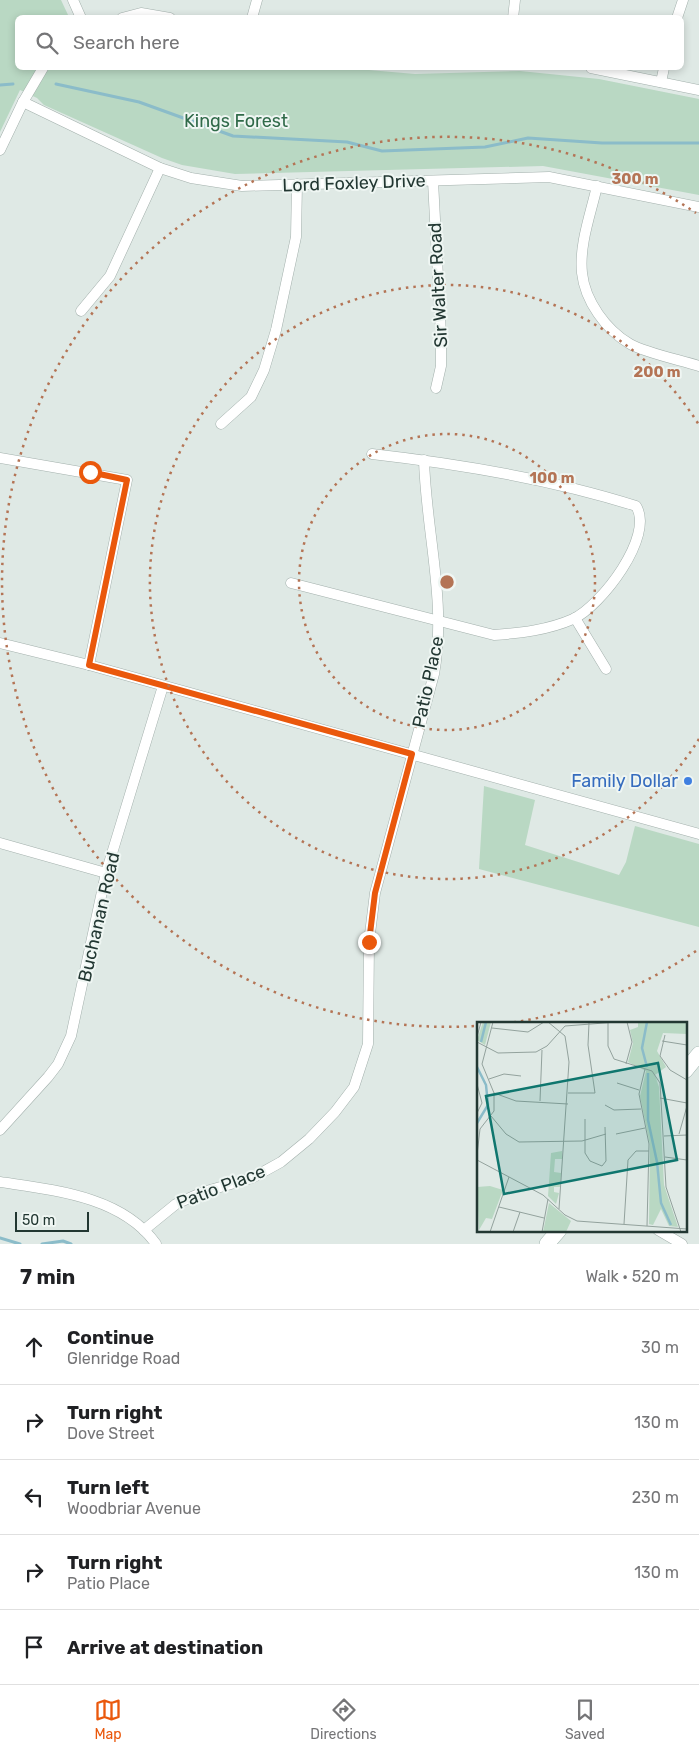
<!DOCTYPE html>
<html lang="en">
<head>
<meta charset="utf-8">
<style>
	:root { --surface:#fff; --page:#f6f6f6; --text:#202124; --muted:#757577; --line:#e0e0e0; --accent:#ea580c }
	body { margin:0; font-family:Rubik,sans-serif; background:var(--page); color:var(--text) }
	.scale { position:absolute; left:15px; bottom:12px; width:74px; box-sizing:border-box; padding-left:5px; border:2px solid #223732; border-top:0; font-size:14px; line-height:18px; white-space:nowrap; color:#223732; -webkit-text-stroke:4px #eff6f3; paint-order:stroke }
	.stop { position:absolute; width:15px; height:15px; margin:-11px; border:4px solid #ea580c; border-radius:50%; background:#fff }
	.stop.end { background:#ea580c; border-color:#fff; box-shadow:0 1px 5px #0008 }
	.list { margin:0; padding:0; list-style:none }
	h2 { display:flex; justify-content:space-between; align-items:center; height:65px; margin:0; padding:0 20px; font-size:21px }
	h2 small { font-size:16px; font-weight:400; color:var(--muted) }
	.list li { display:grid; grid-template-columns:32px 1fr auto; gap:15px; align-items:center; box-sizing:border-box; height:75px; padding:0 20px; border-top:1px solid var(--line) }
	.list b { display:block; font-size:19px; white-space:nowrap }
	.list p { margin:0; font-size:16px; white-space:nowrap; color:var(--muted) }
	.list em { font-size:16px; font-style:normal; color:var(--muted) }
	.icon { flex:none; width:28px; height:28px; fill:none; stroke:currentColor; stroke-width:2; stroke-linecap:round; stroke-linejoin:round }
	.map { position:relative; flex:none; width:699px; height:1244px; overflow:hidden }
	.search { position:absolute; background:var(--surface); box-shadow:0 2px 8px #0003; left:15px; right:15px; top:15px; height:55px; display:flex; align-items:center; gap:12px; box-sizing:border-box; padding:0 18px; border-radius:8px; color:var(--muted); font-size:19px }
	.sheet { height:440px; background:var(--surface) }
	nav { display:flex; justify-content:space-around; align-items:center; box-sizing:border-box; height:70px; border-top:1px solid var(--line); background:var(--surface); font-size:14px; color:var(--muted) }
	nav a { display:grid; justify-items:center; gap:2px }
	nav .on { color:var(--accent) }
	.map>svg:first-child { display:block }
</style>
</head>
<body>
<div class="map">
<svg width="699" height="1244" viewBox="0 0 699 1244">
	<rect width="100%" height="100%" fill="#dfe9e5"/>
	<!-- green -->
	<g fill="#b9d8c3">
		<polygon points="0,0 61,0 69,17 18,18 18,68 346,68 415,74 520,71 599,79 699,99 699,195 543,166 235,174 182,165 162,158 44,105 37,98 20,90 0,132"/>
		<polygon points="484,786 535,800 525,845 619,875 626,862 635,826 699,844 699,927 479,869"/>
	</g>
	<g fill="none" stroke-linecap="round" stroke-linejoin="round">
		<!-- stream -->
		<g stroke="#8bbcc9" stroke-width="3">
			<polyline points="56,84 139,102 233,136 347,142 382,151 485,147 528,138 602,143 699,143"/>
			<polyline points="0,85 13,84"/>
			<polyline points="0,1238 20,1244"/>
			<polyline points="42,1244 63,1241 71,1244"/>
		</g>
		<!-- street casing -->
		<g stroke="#a3b0ac" stroke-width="11">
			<g id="street">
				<polyline points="73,0 81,18"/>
				<polyline points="122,18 141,13 170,18"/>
				<polyline points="252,18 257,0"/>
				<polyline points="513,18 515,0"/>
				<polyline points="677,18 683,0"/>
				<polyline points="591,68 699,90"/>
				<polyline points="661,82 664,68"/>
				<polyline points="23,102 160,168 191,178 242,186 549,177 699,207"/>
				<polyline points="0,150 23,102 43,68"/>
				<polyline points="433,181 441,335 441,366 436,388"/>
				<path d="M597,186C591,213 579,244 582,273C585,301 606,330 630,344C646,353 680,360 699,366"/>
				<polyline points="81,311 110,276 160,168"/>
				<polyline points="221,424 251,397 264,370 276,330 296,237 297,184"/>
				<polyline points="0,458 127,480 89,665"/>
				<path d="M291,583L494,635C521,633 548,630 573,619C601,606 655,536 636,506C551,479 460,464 372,454"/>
				<polyline points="575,618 606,669"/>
				<polyline points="0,643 89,665 699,834"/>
				<polyline points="0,843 106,873"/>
				<polyline points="0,1130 48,1077 58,1064 71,1036 106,873 163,686"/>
				<path d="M0,1182C53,1190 122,1196 156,1244"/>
				<path d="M144,1230L176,1204L203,1192L252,1178L281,1162L309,1139L335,1112L354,1087L368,1044L369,942L375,893L434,674C447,602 426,532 424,460"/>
				<polyline points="658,1230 682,1244"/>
			</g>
		</g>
		<!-- secondary casing -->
		<g stroke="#9fb3ad" stroke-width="16">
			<g id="secondary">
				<polyline points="685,1071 699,1054"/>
				<polyline points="547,1244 559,1230"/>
			</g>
		</g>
		<!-- street -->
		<use href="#street" stroke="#fff" stroke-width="10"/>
		<!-- secondary -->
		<use href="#secondary" stroke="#fff" stroke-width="15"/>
	</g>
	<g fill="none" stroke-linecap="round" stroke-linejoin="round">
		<!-- route -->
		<polyline stroke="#ea580c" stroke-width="6" points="90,472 127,480 89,665 412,754 375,893 369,942"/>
	</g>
	<!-- distance rings -->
	<g fill="none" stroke="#b47455" stroke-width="2.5" stroke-dasharray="2.5 5">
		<circle cx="447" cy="582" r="148"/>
		<path d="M699 739A297 297 0 1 1 699 425"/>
		<path d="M696 951A445 445 0 0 1 509 1023M474 1026A445 445 0 1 1 696 213"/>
	</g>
	<!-- markers -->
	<circle fill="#3f7fe0" stroke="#eff6f3" stroke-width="2" cx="688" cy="781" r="5"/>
	<g text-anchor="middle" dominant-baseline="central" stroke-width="4" stroke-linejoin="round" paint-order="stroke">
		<!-- park labels -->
		<g font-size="18" fill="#306a49" stroke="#eff6f3">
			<text x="236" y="121">Kings Forest</text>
		</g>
		<!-- street labels -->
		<g font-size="18" fill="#223732" stroke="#eff6f3">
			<text transform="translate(354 183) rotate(-2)">Lord Foxley Drive</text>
			<text transform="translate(438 285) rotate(-93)">Sir Walter Road</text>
			<text transform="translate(428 682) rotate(-78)">Patio Place</text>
			<text transform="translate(99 917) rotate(-77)">Buchanan Road</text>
			<text transform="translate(221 1187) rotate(-21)">Patio Place</text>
		</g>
		<!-- shop labels -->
		<g font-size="18" fill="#366cbe" stroke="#eff6f3" text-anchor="end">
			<text x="678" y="781">Family Dollar</text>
		</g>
	</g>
	<!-- overview -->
	<g transform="translate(477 1022)">
		<rect width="210" height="210" fill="#dfe9e5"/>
		<path d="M6,0H14L8,23L0,18ZM161,0H210V12L186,11L180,29L189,45L178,53L182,65L187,163L201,205L192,204L184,187L176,203L172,202L173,123L163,74L169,49L151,40L156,21L153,8L161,5ZM85,129V137H78L77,150L84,151L83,165H77V170L82,171L79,182L71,174L74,131ZM13,164L26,168L15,197L9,196L2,208L0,165ZM72,181L94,199L89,210H66Z" fill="#b9d8c3"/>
		<path fill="none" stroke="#8bbcc9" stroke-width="2.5" d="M170,0L165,26L170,45M4,20L9,0M0,45L9,63L11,83L0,101M171,51V98L180,140L184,181L194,203"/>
		<path fill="none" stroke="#93a29d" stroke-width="1" d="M71,0L88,14L92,40L82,187M131,0V24L137,37L175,49L183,61L189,165L204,210M15,6L51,10L67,0M188,13L183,34L193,48L210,58M0,15L4,0M185,19L210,23M0,20L21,31L59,30L70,24L88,4L140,0M149,42L155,20L150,0M168,47L162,72L172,122L170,204M12,57L27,52L44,54M140,61L162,68M0,62L5,81L0,91M17,71L39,79L91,82M91,71H118L111,23L112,1M183,76L210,81M63,79L65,28M128,83L137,88L164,87M14,94L29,112L42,120L105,119L129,112M108,97V131L113,139L125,144L129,139L128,105M139,112L168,106M202,112L210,84M187,114L210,113M0,133L3,107L17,89V71L5,42L16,0M188,135L210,138M0,138L66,173L88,193L100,199L210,207M210,142V170M22,185L67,196M147,202L151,138L159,129H172M13,210L32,155M36,210L43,190M65,210L71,177"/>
		<path fill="#0f766e" fill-opacity="0.15" stroke="#0f766e" stroke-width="2.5" d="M181,41L200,138L27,172L9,74Z"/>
		<rect width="210" height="210" fill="none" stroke="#223732" stroke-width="2.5"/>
	</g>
	<circle cx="447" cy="582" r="8" fill="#b47455" stroke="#eff6f3" stroke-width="2.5"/>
	<g font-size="15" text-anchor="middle" font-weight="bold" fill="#b47455" stroke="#eff6f3" stroke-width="4" stroke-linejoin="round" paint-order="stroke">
		<text x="635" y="184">300 m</text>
		<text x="657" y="377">200 m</text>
		<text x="552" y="483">100 m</text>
	</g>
</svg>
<div class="scale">50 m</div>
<div class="stop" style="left:90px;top:472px"></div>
<div class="stop end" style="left:369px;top:942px"></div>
<div class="search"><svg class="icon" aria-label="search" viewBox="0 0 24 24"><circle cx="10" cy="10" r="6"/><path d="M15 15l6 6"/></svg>Search here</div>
</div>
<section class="sheet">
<h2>7 min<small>Walk · 520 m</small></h2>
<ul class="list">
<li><svg class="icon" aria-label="ahead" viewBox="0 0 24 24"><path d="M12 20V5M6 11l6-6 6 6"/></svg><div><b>Continue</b><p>Glenridge Road</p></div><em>30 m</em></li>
<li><svg class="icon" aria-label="right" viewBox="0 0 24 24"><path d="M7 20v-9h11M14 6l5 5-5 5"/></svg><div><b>Turn right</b><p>Dove Street</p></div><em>130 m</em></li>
<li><svg class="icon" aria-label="left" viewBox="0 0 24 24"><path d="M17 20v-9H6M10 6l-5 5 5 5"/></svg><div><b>Turn left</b><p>Woodbriar Avenue</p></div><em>230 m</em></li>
<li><svg class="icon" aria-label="right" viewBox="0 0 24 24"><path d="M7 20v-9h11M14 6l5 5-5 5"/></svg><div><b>Turn right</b><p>Patio Place</p></div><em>130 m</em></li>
<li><svg class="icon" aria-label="arrive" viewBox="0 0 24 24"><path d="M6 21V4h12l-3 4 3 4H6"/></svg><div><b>Arrive at destination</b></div></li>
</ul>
</section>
<nav>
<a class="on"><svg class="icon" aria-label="map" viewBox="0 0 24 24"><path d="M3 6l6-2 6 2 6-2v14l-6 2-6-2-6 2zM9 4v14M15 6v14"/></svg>Map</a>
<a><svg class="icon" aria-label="directions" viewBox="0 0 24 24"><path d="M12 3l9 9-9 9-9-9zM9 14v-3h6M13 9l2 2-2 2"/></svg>Directions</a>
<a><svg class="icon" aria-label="saved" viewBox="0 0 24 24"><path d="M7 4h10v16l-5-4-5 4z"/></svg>Saved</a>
</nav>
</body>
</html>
